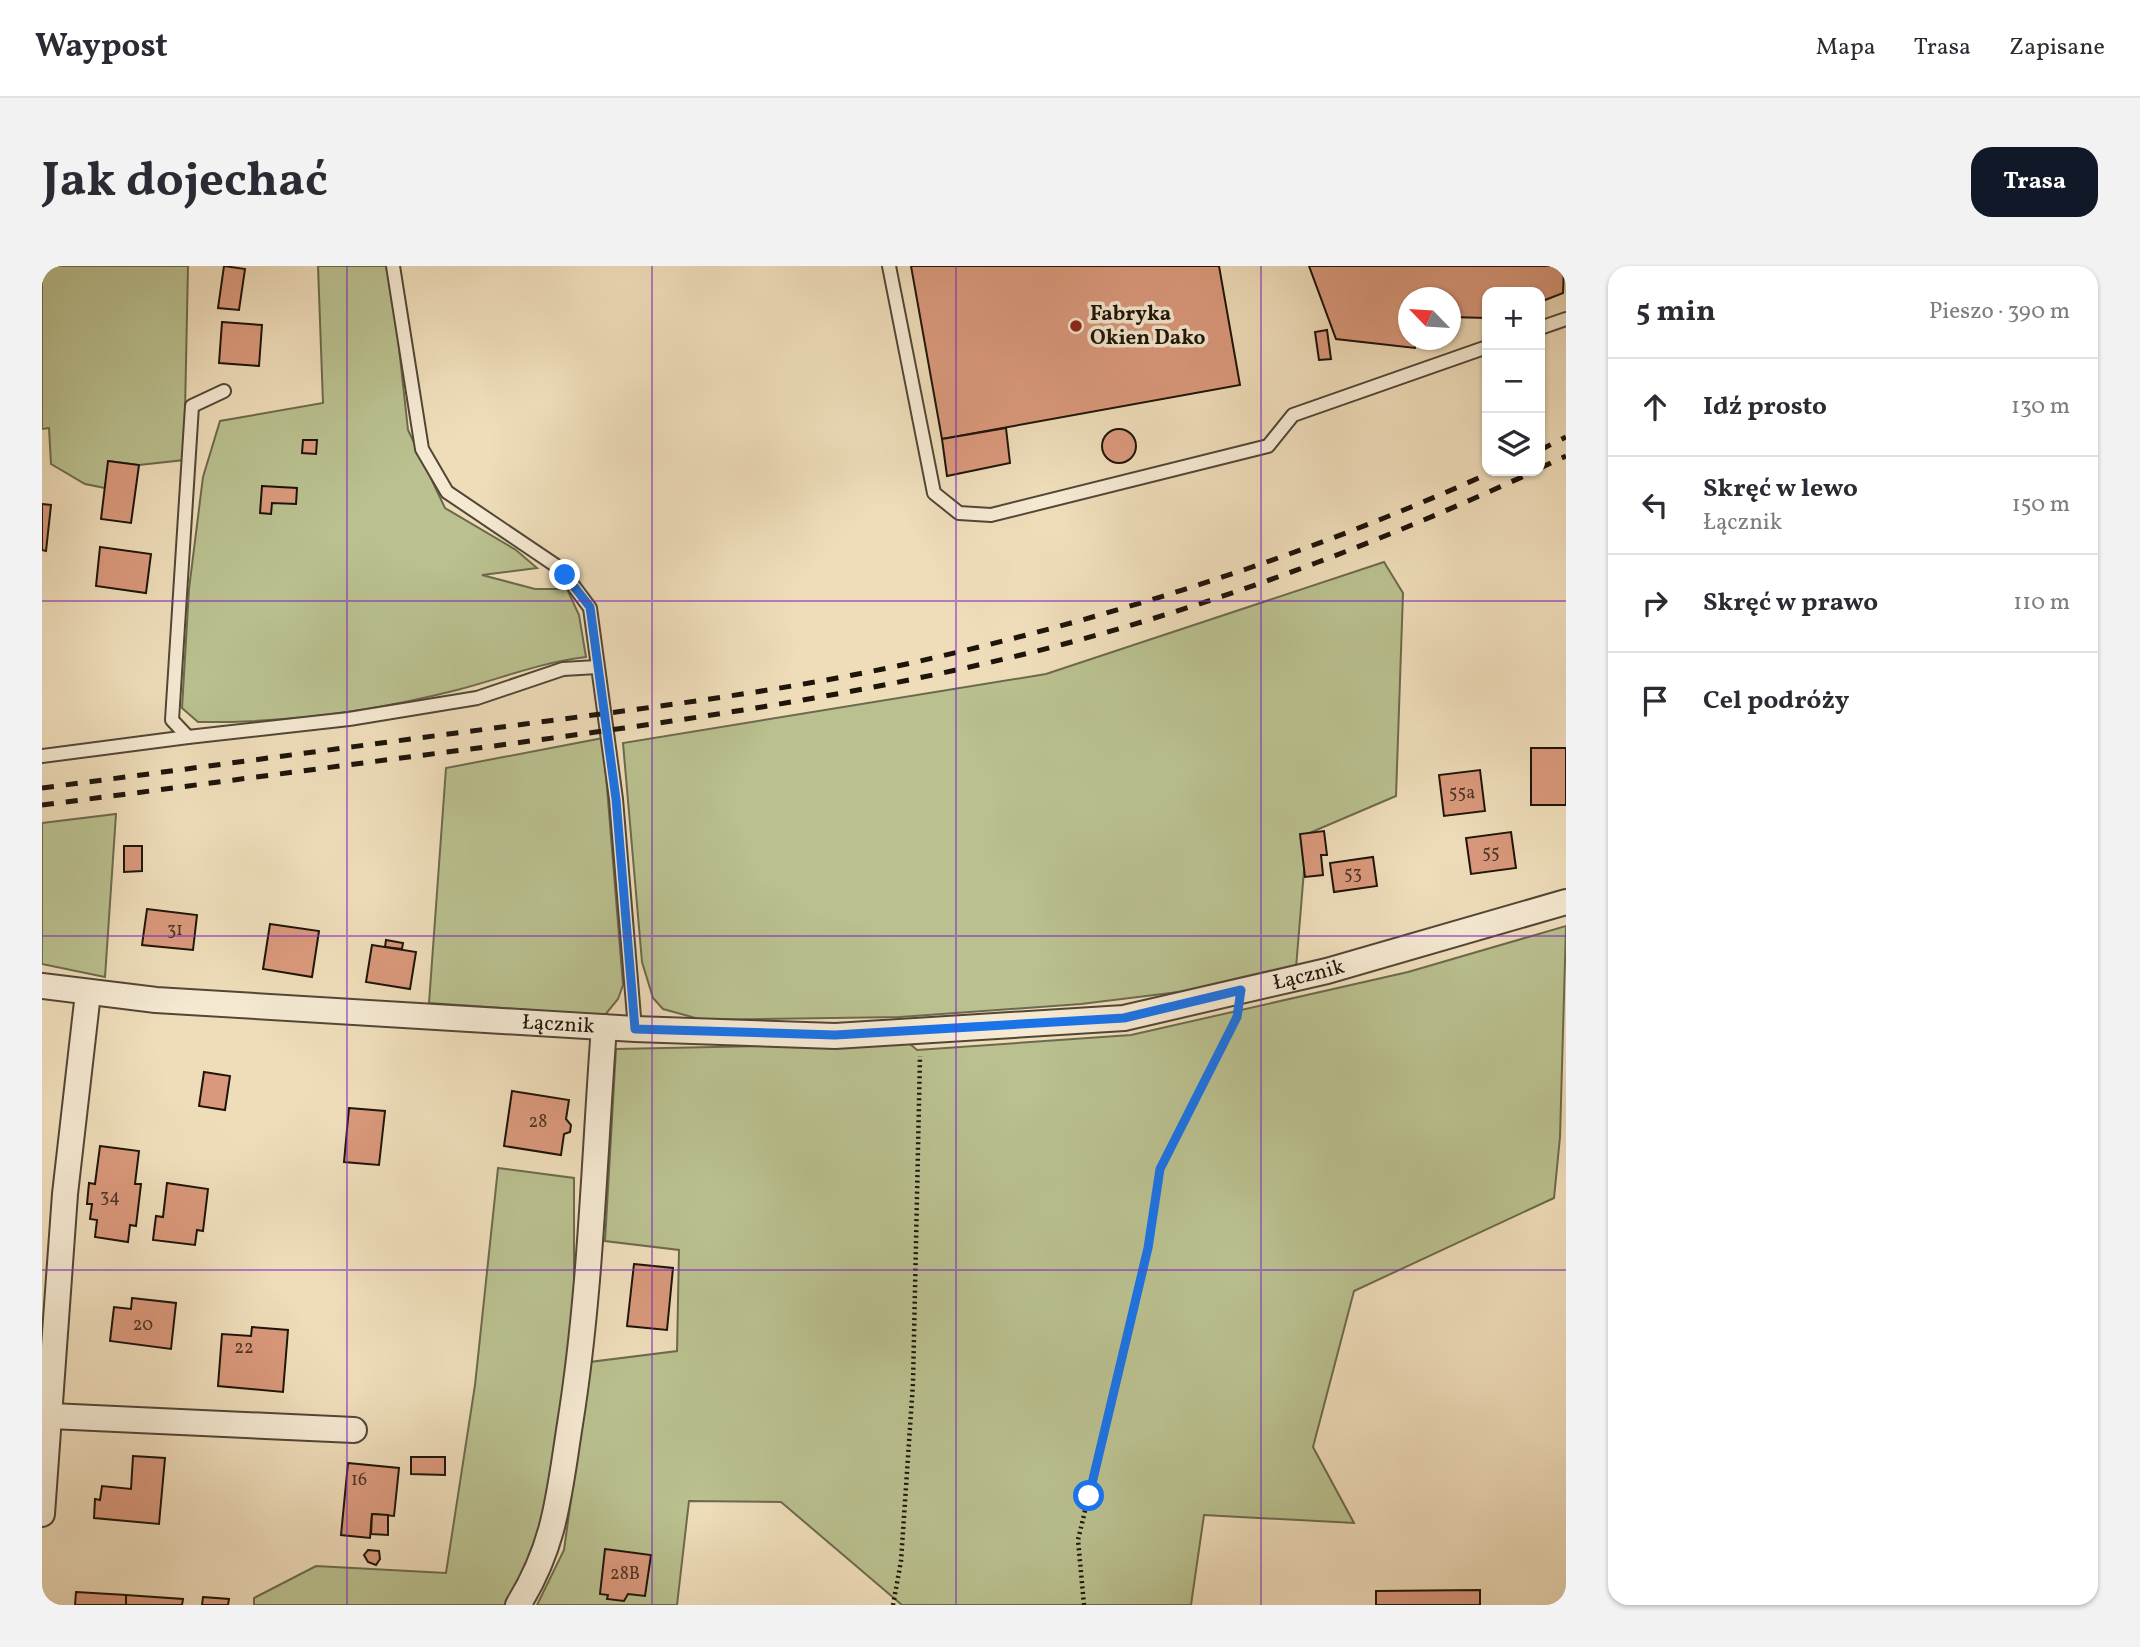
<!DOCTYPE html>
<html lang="pl">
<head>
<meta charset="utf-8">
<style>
	:root { --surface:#fff; --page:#f2f2f3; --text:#2b2b33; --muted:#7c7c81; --line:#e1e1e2; --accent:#111827 }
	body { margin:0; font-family:Vollkorn,serif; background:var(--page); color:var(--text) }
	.controls { position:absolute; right:21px; top:21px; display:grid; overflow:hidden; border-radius:14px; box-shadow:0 2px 5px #0004 }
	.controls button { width:63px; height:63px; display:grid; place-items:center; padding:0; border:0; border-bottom:2px solid var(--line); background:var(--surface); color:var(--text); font:35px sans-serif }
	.compass { position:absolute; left:1356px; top:21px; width:63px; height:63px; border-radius:50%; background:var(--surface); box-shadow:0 2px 5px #0004; rotate:295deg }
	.stop { position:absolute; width:21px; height:21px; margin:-16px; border:5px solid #1a73e8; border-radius:50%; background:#fff }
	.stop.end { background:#1a73e8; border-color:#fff; box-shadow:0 2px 7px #0008 }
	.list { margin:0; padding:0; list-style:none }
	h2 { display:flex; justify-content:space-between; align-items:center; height:91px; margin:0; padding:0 28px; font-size:30px }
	h2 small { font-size:23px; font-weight:400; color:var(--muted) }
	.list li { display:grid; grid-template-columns:46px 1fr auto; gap:21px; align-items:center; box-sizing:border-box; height:98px; padding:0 28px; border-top:2px solid var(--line) }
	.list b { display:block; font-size:26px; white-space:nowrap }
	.list p { margin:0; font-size:23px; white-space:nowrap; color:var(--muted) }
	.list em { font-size:23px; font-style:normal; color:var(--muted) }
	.icon { flex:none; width:38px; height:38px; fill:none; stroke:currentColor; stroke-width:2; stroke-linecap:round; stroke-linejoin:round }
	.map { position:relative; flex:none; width:1524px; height:1339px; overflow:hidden; border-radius:21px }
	header { display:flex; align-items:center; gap:42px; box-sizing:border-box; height:98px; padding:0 35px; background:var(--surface); border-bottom:2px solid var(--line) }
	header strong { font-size:33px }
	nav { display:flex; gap:38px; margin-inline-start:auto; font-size:24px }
	.intro { display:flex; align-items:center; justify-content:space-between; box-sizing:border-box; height:168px; padding:0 42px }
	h1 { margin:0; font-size:49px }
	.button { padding:18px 32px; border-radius:21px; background:var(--accent); color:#fff; font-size:24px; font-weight:700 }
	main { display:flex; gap:42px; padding:0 42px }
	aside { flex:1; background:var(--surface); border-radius:21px; box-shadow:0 2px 5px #0004 }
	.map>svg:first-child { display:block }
</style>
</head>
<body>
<header>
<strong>Waypost</strong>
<nav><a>Mapa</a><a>Trasa</a><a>Zapisane</a></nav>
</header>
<div class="intro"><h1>Jak dojechać</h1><a class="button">Trasa</a></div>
<main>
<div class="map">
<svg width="1524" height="1339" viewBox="0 0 1524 1339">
	<rect width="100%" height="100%" fill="#efddba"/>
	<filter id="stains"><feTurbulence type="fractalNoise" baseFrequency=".00286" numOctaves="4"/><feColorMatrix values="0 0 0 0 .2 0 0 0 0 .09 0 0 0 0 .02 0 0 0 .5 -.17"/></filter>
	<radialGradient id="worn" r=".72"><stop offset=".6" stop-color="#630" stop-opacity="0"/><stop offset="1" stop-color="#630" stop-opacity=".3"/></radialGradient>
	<!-- green -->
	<g fill="#bac08f" stroke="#6c6a4c" stroke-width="2">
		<polygon points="0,0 146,0 142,194 97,199 67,195 63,222 43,218 9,198 7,162 0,163"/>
		<path d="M276,0H348L366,164L403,242L474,284L495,302L440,309L493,323H525L537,349L544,391C496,397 461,412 415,424C329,446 244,457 156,456L140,442L147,323L161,211L178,155L281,137Z"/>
		<polygon points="1342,296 1361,327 1354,530 1265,568 1254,702 1161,723 1039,738 858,751 661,754 621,743 611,732 600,696 581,477 1004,408"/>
		<polygon points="561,472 581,719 576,733 563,749 387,737 404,502"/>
		<polygon points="74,548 63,711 0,698 0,557"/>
		<polygon points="1524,660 1518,871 1512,932 1312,1025 1271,1181 1312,1257 1162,1249 1149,1339 860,1339 739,1236 647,1235 635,1339 495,1339 522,1284 548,1096 635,1085 637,984 563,975 574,783 867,777 875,784 1089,769 1366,706"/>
		<polygon points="456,902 532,912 532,1045 508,1220 498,1272 465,1339 212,1339 212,1332 274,1300 404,1307 433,1119"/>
	</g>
	<!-- building -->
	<g fill="#da997c" stroke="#1d140a" stroke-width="2">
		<polygon points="182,0 203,3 197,44 176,42"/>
		<polygon points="869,0 1177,0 1198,119 900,173"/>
		<polygon points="1267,0 1522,0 1521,27 1498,36 1498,26 1445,26 1445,52 1408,51 1408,32 1366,32 1366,74 1375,74 1373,82 1294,73"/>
		<polygon points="180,56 220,59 217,100 177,97"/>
		<polygon points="1285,64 1289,93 1277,94 1273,66"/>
		<polygon points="964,162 968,197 905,210 900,173"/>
		<circle cx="1077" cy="180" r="17"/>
		<polygon points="261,174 275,174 274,188 260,187"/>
		<polygon points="66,195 97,199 89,257 59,253"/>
		<polygon points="220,220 255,222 254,238 230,237 229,248 218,247"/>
		<polygon points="0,238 9,239 4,285 0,284"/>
		<polygon points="58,281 109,288 104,327 54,320"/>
		<rect x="1489" y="482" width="35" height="57"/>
		<polygon points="1438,504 1443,545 1402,550 1397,509"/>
		<polygon points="1282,565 1285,589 1279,589 1281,609 1263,611 1258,568"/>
		<polygon points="1469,566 1474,602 1429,608 1424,572"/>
		<polygon points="82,580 100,580 100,605 82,606"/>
		<polygon points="1331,591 1335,620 1292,626 1288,597"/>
		<polygon points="105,643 155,649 151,684 100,679"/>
		<polygon points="228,658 277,665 270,711 221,703"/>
		<polygon points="344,674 361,677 360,683 343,681"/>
		<polygon points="330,679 374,686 368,723 324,716"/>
		<polygon points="162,806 188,810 183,844 157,840"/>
		<polygon points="470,825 527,834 524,853 529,859 528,866 522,868 519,889 462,880"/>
		<polygon points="307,842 343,845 337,899 302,896"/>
		<polygon points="58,880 97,885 93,918 99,918 94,960 88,959 86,976 53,971 55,954 48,953 50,938 45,938 47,917 53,918"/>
		<polygon points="125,917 166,923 161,965 155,964 153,979 111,974 114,950 121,951"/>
		<polygon points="592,998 631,1002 625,1064 585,1060"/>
		<polygon points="90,1032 134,1037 129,1083 68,1075 72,1041 89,1043"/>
		<polygon points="210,1061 246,1064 241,1126 176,1120 180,1068 209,1070"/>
		<polygon points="91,1190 123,1192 117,1258 52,1252 53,1233 58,1234 60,1220 89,1223"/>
		<polygon points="369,1191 403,1191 403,1209 369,1208"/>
		<polygon points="306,1197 357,1202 352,1250 330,1248 328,1272 299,1269"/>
		<polygon points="330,1248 346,1249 346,1269 329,1268"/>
		<polygon points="563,1283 609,1289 603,1330 586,1328 582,1335 565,1333 566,1329 558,1328"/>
		<polygon points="326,1284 337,1285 338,1293 334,1299 326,1296 322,1289"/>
		<polygon points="1438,1324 1438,1339 1334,1339 1334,1325"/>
		<polygon points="34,1326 84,1329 84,1339 33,1339"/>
		<polygon points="84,1329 141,1333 140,1339 84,1339"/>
		<polygon points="161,1331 187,1333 186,1339 160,1339"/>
	</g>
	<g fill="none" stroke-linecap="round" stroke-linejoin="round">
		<!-- lane casing -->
		<g stroke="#524636" stroke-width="16">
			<g id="lane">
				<polyline points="351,0 380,183 405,226 519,303 548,342 574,533 593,763"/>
				<polyline points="847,0 892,227 917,247 949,249 1226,180 1251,149 1445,81"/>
				<polyline points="1498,62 1524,53"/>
				<polyline points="182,125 150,140 130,454 146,471 307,453 435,432 521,403 555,401"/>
				<polyline points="0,490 146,471"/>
			</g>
		</g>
		<!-- street casing -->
		<g stroke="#524636" stroke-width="28">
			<g id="street">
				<path id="s1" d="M0,720L114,734L593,763L793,770L1082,752L1285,705L1524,636"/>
				<polyline points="9,1150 312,1164"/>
				<polyline points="0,1248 23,928 46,727"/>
				<path d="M476,1339C514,1278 517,1228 528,1158C549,1027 552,893 562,761"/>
			</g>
		</g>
		<!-- path -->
		<g stroke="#1d140a" stroke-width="4.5" stroke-dasharray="2 3.5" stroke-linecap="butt">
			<polyline points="851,1339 859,1295 871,1117 878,790"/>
			<polyline points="1042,1339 1036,1274 1106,982 1118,903 1195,753"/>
		</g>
		<!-- lane -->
		<use href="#lane" stroke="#f5e9d2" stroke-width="12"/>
		<!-- street -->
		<use href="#street" stroke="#f5e9d2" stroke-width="24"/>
		<!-- rail -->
		<g stroke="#1d140a" stroke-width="5" stroke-dasharray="12 12" stroke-linecap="butt">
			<polyline points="1498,184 1524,171"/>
			<polyline points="1498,202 1524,190"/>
			<path d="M0,522C161,501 322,479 483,458C612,441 742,425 869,397C1069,352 1265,290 1452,205"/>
			<path d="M0,539C148,520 296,500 444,481C638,455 832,428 1022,378C1184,335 1341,275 1493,205"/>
		</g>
	</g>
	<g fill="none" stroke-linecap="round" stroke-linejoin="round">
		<!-- route -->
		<polyline stroke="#1a73e8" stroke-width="9" points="523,309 548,341 574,533 593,763 793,769 1082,752 1199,724 1195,751 1118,903 1106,982 1047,1230"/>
	</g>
	<!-- grid -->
	<path fill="none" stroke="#7b2cbf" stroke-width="2" stroke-opacity="0.55" d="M305,0V1339M610,0V1339M914,0V1339M1219,0V1339M0,335H1524M0,670H1524M0,1004H1524"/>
	<!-- markers -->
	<circle fill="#8f2418" stroke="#f5e9d2" stroke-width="2.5" cx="1034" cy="60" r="7"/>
	<g text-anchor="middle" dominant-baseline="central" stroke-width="7" stroke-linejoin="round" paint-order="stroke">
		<!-- number labels -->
		<g font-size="18" fill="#4c3526">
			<text x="1420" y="527">55a</text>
			<text x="1449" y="587">55</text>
			<text x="1311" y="608">53</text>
			<text x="133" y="664">31</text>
			<text x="496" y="856">28</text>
			<text x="68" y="931">34</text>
			<text x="101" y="1059">20</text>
			<text x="202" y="1082">22</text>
			<text x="317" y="1214">16</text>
			<text x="583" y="1308">28B</text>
		</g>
		<!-- poi labels -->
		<g font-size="21" font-weight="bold" fill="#1d140a" stroke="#f5e9d2" text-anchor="start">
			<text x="1048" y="48">Fabryka<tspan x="1048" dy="24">Okien Dako</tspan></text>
		</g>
		<!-- street labels -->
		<g font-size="21" fill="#1d140a" stroke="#f5e9d2">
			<text stroke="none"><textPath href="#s1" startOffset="1274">Łącznik</textPath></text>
			<text stroke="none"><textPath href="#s1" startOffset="518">Łącznik</textPath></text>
		</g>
	</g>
	<rect width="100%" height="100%" filter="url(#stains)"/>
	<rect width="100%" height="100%" fill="url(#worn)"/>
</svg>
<div class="controls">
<button>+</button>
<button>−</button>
<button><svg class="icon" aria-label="layers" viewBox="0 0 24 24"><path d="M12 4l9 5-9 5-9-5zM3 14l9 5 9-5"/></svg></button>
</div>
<svg class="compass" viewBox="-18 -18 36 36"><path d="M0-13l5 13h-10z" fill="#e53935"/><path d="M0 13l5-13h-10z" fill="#7c7c81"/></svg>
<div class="stop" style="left:1047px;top:1230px"></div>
<div class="stop end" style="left:523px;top:309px"></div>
</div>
<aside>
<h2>5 min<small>Pieszo · 390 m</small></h2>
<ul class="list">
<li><svg class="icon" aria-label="ahead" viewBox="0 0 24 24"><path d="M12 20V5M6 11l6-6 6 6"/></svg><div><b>Idź prosto</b></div><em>130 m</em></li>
<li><svg class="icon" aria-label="left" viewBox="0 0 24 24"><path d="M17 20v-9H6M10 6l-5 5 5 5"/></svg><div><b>Skręć w lewo</b><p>Łącznik</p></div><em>150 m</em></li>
<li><svg class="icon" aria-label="right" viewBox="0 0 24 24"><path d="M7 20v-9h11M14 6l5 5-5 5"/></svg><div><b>Skręć w prawo</b></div><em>110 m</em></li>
<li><svg class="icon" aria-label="arrive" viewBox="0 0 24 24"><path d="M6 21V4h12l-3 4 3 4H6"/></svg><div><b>Cel podróży</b></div></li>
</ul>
</aside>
</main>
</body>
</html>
